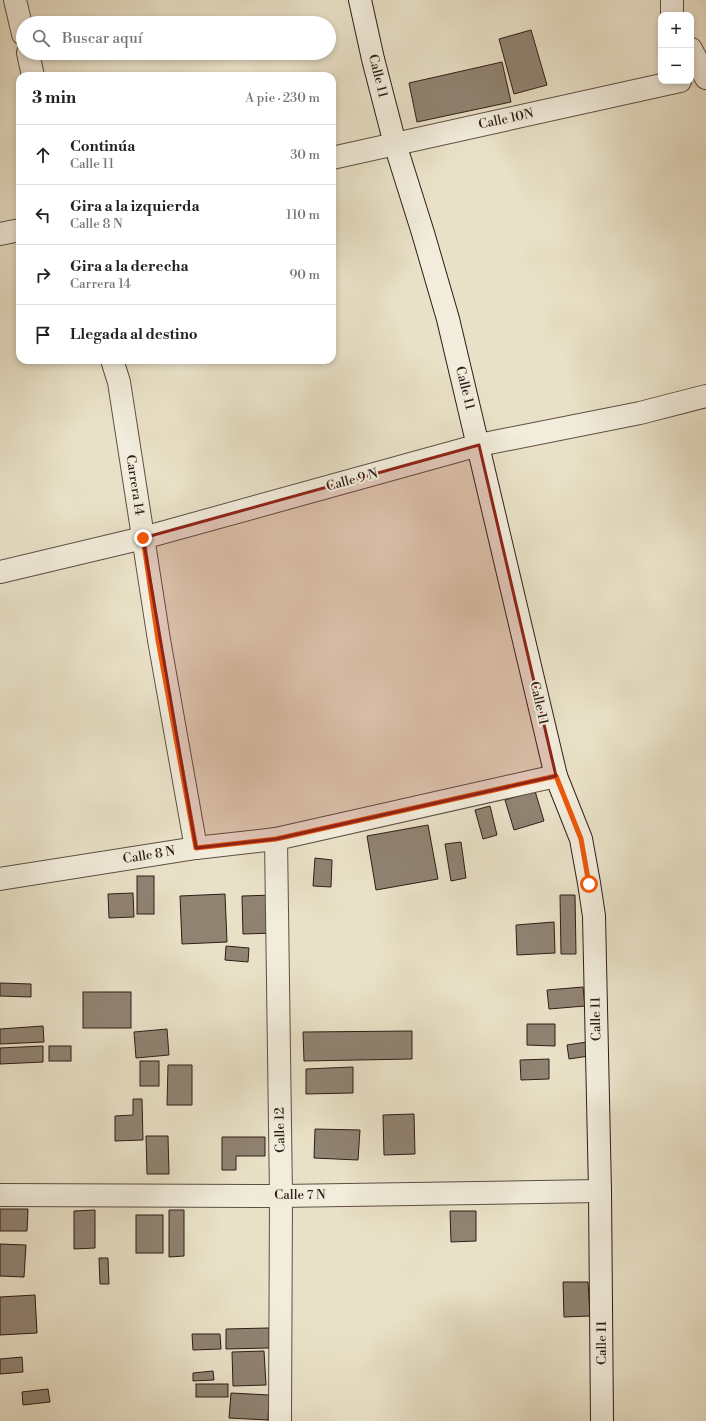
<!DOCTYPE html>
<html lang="es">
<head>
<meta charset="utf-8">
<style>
	:root { --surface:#fff; --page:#f2f2f2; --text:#202124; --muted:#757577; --line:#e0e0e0 }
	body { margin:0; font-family:"Libre Bodoni",serif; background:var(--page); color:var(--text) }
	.controls { position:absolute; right:12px; top:12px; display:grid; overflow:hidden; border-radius:8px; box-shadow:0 2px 6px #0003 }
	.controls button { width:36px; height:36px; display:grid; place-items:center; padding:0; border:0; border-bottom:1px solid var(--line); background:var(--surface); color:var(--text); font:20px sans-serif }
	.stop { position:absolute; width:12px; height:12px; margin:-9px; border:3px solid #ea580c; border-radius:50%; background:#fff }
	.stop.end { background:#ea580c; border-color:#fff; box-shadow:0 1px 4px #0008 }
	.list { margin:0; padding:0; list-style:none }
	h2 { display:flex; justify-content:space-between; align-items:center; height:52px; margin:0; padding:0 16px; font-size:17px }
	h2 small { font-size:13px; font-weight:400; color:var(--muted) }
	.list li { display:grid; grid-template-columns:26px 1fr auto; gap:12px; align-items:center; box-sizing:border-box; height:60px; padding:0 16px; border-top:1px solid var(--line) }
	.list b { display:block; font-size:15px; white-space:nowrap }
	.list p { margin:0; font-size:13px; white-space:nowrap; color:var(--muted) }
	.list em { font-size:13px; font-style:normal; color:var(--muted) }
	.icon { flex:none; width:22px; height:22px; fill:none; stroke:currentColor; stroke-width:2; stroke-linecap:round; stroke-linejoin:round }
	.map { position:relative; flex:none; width:706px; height:1421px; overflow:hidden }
	.search { position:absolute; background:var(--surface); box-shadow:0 2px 6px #0003; left:16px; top:16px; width:320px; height:44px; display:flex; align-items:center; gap:10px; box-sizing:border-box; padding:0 14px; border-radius:22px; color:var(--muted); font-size:15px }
	.panel { position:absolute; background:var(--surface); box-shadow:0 2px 6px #0003; left:16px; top:72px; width:320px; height:292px; border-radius:12px }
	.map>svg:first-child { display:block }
</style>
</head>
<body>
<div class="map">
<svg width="706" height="1421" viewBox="0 0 706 1421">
	<rect width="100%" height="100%" fill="#e9e1c7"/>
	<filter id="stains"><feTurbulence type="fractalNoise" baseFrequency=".005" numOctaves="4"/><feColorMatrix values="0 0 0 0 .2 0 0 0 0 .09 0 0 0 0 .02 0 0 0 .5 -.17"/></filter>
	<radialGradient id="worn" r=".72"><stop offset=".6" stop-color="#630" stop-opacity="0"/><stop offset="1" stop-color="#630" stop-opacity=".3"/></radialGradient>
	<!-- building -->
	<g fill="#908372" stroke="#301d16">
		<polygon points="531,30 547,85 514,94 499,39"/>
		<polygon points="502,62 511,102 417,122 409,83"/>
		<polygon points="535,791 544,821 514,830 505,800"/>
		<polygon points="490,806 497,835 483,839 475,810"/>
		<polygon points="428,825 438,879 376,890 367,836"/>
		<polygon points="461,842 466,878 451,881 445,844"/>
		<polygon points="315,858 332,860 331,887 313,886"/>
		<rect x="137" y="876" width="17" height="38"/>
		<polygon points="133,893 134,917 109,918 108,894"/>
		<polygon points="225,894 227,942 182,944 180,896"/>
		<polygon points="274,895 275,933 243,934 242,896"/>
		<polygon points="560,895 575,895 576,954 561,954"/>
		<polygon points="554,922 555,953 517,955 516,925"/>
		<polygon points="226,946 249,948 248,962 225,960"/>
		<polygon points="0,983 31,984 31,997 0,996"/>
		<polygon points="583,987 585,1006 549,1009 547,990"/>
		<rect x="83" y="992" width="48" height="36"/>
		<polygon points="527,1024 555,1024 555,1046 527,1045"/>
		<polygon points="43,1026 44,1042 0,1044 0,1029"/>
		<polygon points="167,1029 169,1055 136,1058 134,1032"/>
		<polygon points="412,1031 412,1059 304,1061 303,1032"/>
		<polygon points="587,1042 589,1056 569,1059 567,1045"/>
		<polygon points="43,1046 43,1062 0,1064 0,1048"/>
		<rect x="49" y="1046" width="22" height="15"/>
		<polygon points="549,1059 549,1079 521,1080 520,1060"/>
		<rect x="140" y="1061" width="19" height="25"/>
		<polygon points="168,1065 192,1065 192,1105 167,1105"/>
		<polygon points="353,1067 353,1093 306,1094 306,1069"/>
		<polygon points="133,1099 142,1099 143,1140 115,1141 115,1116 133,1115"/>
		<polygon points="414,1114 415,1154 384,1155 383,1115"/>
		<polygon points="315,1129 360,1130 358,1160 314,1158"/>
		<polygon points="146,1136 168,1136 169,1174 147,1174"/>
		<polygon points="222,1137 265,1137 265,1156 236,1156 236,1170 222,1170"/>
		<polygon points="0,1209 28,1209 27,1231 0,1231"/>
		<polygon points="95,1210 95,1248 74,1249 74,1211"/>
		<polygon points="169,1210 184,1210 184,1256 169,1257"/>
		<polygon points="450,1211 476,1211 476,1241 451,1242"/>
		<rect x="136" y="1215" width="27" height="38"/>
		<polygon points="0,1244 26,1245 24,1277 0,1276"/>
		<polygon points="99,1258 108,1258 109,1284 100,1284"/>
		<polygon points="563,1282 588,1282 590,1316 564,1317"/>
		<polygon points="35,1295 37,1333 0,1335 0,1297"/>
		<polygon points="269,1328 269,1348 226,1349 226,1329"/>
		<polygon points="192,1334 220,1334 221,1349 193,1350"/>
		<polygon points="264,1351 266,1385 233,1386 232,1352"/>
		<polygon points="22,1357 23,1372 0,1374 0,1359"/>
		<polygon points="213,1371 214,1380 193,1381 193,1373"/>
		<rect x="196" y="1384" width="32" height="13"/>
		<polygon points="48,1389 50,1402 23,1405 22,1392"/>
		<polygon points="231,1393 269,1395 268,1420 229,1418"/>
	</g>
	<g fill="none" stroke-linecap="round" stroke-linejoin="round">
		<!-- street casing -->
		<g stroke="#5e4e42" stroke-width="24">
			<g id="street">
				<polyline points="15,0 23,34"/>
				<polyline points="672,15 672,0"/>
				<polyline points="691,49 706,78"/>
				<polyline points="28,53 33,76"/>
				<polyline points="332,158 680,81"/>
				<polyline points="0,234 20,230"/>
				<polyline points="112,360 119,382 159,640 196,848"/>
				<polyline points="0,572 143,538 479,445 640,413 706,396"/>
				<polyline points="276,839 281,1196 280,1421"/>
				<polyline points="0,879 196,848 276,839 556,776"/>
				<polyline points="0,1195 281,1196 600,1191"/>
			</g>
		</g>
		<!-- secondary casing -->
		<g stroke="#301d16" stroke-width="24">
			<polyline id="secondary" points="360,0 373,59 395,144 423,233 448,319 556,776 581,839 589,883 594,916 600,1191 602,1421"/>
		</g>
		<!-- street -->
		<use href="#street" stroke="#f1ecdb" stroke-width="22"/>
		<!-- secondary -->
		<use href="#secondary" stroke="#f1ecdb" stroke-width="22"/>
	</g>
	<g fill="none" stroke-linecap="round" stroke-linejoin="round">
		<!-- route -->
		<polyline stroke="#ea580c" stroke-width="5" points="143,538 158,640 196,848 276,839 556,776 581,839 589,884"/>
	</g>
	<!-- marked area -->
	<path fill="#8f2418" fill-opacity="0.2" stroke="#8f2418" stroke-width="3" stroke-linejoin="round" d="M479,445L556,776L276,839L196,848L143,538Z"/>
	<g text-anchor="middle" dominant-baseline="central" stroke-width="4" stroke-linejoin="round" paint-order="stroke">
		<!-- street labels -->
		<g font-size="13" fill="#301d16" stroke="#f1ecdb">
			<text transform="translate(378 76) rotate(76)">Calle 11</text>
			<text transform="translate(506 119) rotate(-12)">Calle 10N</text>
			<text transform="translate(465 388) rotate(76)">Calle 11</text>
			<text transform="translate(352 480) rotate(-15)">Calle 9 N</text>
			<text transform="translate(135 485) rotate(81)">Carrera 14</text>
			<text transform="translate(539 703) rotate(77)">Calle 11</text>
			<text transform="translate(149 855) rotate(-9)">Calle 8 N</text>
			<text transform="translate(596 1019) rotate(-91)">Calle 11</text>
			<text transform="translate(280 1130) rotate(-91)">Calle 12</text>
			<text x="300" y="1195">Calle 7 N</text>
			<text transform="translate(602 1343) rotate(-90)">Calle 11</text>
		</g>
	</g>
	<rect width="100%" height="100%" filter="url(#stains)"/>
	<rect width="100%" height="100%" fill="url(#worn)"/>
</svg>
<div class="controls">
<button>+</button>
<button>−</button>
</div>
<div class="stop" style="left:589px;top:884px"></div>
<div class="stop end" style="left:143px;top:538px"></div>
<div class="search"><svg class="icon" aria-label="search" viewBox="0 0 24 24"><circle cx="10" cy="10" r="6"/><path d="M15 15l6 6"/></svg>Buscar aquí</div>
<section class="panel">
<h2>3 min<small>A pie · 230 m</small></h2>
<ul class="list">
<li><svg class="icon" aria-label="ahead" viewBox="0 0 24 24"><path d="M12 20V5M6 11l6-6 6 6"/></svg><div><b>Continúa</b><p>Calle 11</p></div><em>30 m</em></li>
<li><svg class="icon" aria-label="left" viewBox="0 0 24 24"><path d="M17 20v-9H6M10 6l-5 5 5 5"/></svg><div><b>Gira a la izquierda</b><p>Calle 8 N</p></div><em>110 m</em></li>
<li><svg class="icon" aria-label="right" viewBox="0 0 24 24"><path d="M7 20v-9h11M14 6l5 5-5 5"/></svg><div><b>Gira a la derecha</b><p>Carrera 14</p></div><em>90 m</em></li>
<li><svg class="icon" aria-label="arrive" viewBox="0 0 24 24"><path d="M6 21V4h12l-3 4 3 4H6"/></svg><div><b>Llegada al destino</b></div></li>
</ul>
</section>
</div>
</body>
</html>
